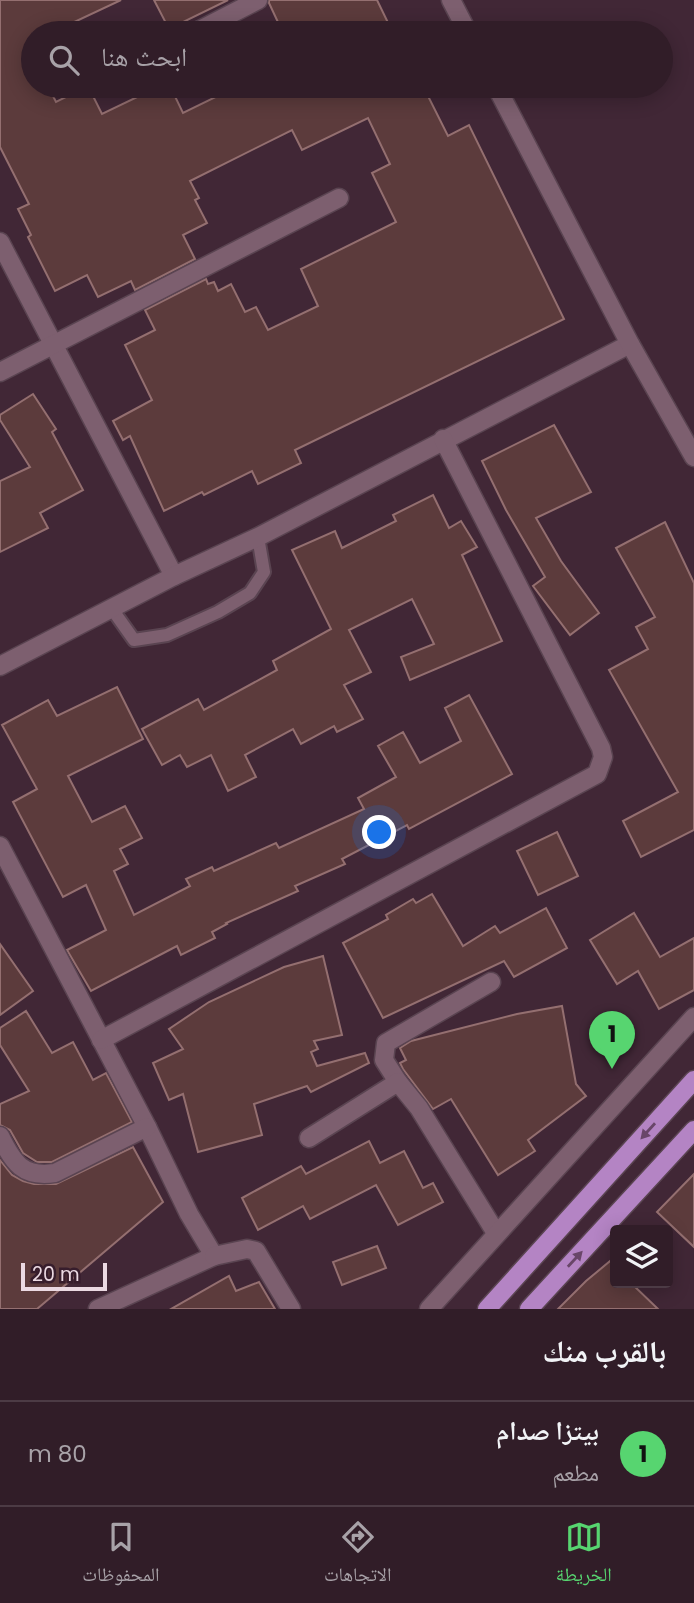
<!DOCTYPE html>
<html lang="ar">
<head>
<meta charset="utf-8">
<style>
	:root { --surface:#311d28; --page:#392630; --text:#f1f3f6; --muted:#a8a2a8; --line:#4c3b45; --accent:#57d570 }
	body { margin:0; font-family:Poppins,"Noto Naskh Arabic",sans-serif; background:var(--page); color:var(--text); direction:rtl }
	.controls { position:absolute; right:21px; bottom:21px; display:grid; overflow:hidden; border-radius:7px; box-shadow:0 4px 18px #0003 }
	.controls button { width:63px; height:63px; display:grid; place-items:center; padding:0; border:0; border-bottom:2px solid var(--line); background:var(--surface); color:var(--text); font:35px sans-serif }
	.scale { position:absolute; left:21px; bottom:18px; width:86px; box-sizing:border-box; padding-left:7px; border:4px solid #ebd9e2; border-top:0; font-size:19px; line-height:24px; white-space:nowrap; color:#ebd9e2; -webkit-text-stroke:5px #371d2c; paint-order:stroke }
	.you { position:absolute; left:380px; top:833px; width:24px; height:24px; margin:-18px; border:5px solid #fff; border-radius:50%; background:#1a73e8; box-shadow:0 0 0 10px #1a73e833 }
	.badge { display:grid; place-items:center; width:46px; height:46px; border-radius:50%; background:var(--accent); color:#111; font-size:23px; font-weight:700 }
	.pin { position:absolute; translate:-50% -58px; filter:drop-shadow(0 2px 4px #0008) }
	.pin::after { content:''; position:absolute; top:37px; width:24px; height:21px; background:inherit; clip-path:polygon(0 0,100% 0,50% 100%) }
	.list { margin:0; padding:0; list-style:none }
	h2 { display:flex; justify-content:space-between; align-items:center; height:91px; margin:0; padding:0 28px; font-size:30px }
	h2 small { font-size:23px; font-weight:400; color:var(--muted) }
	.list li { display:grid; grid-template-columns:46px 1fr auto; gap:21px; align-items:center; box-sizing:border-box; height:105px; padding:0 28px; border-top:2px solid var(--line) }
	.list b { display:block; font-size:26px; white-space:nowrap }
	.list p { margin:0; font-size:23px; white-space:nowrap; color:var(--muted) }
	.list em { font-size:23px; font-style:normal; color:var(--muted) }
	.icon { flex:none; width:38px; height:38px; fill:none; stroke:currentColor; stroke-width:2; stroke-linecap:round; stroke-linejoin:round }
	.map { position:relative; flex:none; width:694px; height:1309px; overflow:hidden; direction:ltr }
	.search { position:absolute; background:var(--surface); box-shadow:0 4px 18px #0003; left:21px; right:21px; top:21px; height:77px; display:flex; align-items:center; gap:18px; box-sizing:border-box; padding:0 24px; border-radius:38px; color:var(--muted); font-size:26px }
	.sheet { height:196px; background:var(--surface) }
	nav { display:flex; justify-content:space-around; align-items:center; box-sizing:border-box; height:98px; border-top:2px solid var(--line); background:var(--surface); font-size:19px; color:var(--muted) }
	nav a { display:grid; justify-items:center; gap:4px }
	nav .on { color:var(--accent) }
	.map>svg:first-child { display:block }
</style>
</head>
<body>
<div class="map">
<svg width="694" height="1309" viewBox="0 0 694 1309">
	<rect width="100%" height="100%" fill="#412736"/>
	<!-- building -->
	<g fill="#5c3b3c" stroke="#946f70" stroke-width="2">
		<polygon points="0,0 121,0 51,33 33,33 33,86 48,86 56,102 88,86 102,114 160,86 170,86 183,113 238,86 423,86 448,136 469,125 564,319 295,450 301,463 258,484 252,471 204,495 202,492 164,511 130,436 123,440 113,421 152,400 125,345 155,330 145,310 206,279 208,284 214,282 218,291 231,284 245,312 256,307 268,330 318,306 301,269 396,222 372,173 390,164 368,118 302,150 292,130 190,181 199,198 195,200 207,223 183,235 195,259 135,290 131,281 98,297 87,275 55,291 28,237 31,235 18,209 29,204 0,147"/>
		<polygon points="154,0 228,0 169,29"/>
		<polygon points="269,0 377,0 393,33 283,33 269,3"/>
		<polygon points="33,394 56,429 52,432 83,490 40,513 48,528 0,552 0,481 30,467 0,420 0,415"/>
		<polygon points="554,425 591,492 536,518 561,561 599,613 570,635 533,586 545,577 506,510 482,461"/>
		<polygon points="433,495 449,528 461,521 477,547 462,555 502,641 410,680 401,657 434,644 412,599 349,630 371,672 344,685 363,719 337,732 334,726 301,744 293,729 245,755 256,777 228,791 211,755 187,767 180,755 162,765 142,729 198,699 204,710 277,670 273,661 331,629 292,550 335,531 342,548 396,521 393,515"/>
		<polygon points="665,522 694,583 694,830 641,857 623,821 678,792 609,670 648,649 636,627 655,617 616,548"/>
		<polygon points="117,687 143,739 68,776 92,822 125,806 142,838 120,849 128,864 114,871 134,915 190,886 186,879 212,867 214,871 276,843 279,848 364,809 358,798 396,777 378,746 403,732 420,763 461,741 445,708 469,695 512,774 409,829 407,825 342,859 345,864 295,886 298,891 226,923 227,924 212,932 215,938 181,955 177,946 91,991 67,950 106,930 86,885 63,897 13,802 37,789 2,725 48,700 57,716"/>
		<polygon points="557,832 578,876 538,895 517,851"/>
		<polygon points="432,894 463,946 495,926 500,933 546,908 567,948 514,977 504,961 383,1018 343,943 388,919 386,915 413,899 416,903"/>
		<polygon points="634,913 660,957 694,938 694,990 659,1009 638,971 617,984 590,940"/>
		<polygon points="0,944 33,991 0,1015"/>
		<polygon points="323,956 342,1035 314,1041 318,1049 311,1052 317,1066 365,1053 369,1063 311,1092 307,1086 254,1104 262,1135 198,1152 183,1094 169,1100 153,1063 183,1049 169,1029 209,1002 284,967"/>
		<polygon points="562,1006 576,1084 586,1096 528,1140 535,1151 498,1175 451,1099 433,1109 403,1069 400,1063 406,1060 400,1048 411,1041 517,1014"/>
		<polygon points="26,1011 52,1053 73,1042 93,1080 106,1073 132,1122 52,1162 37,1162 23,1153 10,1130 0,1125 0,1104 29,1091 0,1045 0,1028"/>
		<polygon points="369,1141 380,1163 404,1151 423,1188 433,1183 443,1202 398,1225 376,1185 310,1219 303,1206 258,1230 242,1198 301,1166 306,1174"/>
		<polygon points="133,1147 163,1202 37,1309 0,1309 0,1160 12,1175 23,1181 34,1184 56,1184"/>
		<polygon points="694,1174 694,1247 657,1212"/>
		<polygon points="377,1246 386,1268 342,1285 333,1262"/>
		<polygon points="615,1257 615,1283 631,1283 658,1309 558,1309 586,1281"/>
		<polygon points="229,1276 236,1291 259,1282 275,1309 171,1309"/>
	</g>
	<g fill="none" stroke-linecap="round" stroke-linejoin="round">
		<!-- service casing -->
		<g stroke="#5a4451" stroke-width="16">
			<polyline id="service" points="112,609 134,640 167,635 218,612 250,593 264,572 258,537"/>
		</g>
		<!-- minor casing -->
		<g stroke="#5a4451" stroke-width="21">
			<g id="minor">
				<polyline points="194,33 258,0"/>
				<polyline points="0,242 174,576"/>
				<polyline points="0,372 339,198"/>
				<polyline points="0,666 174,576 258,537 630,344"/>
				<polyline points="0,846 147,1127 189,1214 214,1256 98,1309"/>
				<polyline points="101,1040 597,774 603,757 601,748 443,439"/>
				<polyline points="398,1082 384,1060 386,1043 491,982"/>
				<path d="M0,1136C13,1163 23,1178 55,1173L147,1127"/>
				<polyline points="309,1138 398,1082 419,1108 496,1233"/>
				<polyline points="214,1256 247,1249 256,1251 291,1309"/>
				<polyline points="429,1309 694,1017"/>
			</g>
		</g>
		<!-- tertiary casing -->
		<g stroke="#5a4451" stroke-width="21">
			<g id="tertiary">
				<polyline points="451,0 468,33"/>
				<polyline points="496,86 630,344 694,457"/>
			</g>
		</g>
		<!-- primary casing -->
		<g stroke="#5a4451" stroke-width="21">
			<g id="primary">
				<polyline points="487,1309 694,1080"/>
				<polyline points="529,1309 694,1130"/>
			</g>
		</g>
		<!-- service -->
		<use href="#service" stroke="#7d5f6f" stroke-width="12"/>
		<!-- minor -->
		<use href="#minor" stroke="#7d5f6f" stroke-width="18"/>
		<!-- tertiary -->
		<use href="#tertiary" stroke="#7d5f6f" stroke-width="18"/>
		<!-- primary -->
		<use href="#primary" stroke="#b484c4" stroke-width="18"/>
	</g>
	<!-- one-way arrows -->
	<defs><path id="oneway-solid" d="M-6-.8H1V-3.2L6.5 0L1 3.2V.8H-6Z" transform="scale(1.75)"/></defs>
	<g fill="#694669">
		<use href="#oneway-solid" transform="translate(648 1131) rotate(132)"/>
		<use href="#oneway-solid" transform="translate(575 1259) rotate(-47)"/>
	</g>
</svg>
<div class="controls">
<button><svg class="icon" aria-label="layers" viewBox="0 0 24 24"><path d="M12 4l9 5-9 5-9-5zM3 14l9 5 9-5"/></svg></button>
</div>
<div class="scale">20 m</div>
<div class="you"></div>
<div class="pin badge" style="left:612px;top:1069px">1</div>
<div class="search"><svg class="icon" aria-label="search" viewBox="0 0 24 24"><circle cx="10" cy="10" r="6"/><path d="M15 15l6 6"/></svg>ابحث هنا</div>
</div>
<section class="sheet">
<h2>بالقرب منك<small></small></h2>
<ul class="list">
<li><span class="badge">1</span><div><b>بيتزا صدام</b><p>مطعم</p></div><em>80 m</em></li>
</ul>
</section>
<nav>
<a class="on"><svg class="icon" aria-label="map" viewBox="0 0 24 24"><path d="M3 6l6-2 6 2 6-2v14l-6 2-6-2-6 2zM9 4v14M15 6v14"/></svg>الخريطة</a>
<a><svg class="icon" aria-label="directions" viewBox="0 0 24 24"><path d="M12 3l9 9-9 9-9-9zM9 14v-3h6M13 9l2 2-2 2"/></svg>الاتجاهات</a>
<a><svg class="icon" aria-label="saved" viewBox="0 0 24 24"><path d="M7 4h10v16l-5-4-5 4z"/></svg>المحفوظات</a>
</nav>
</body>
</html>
